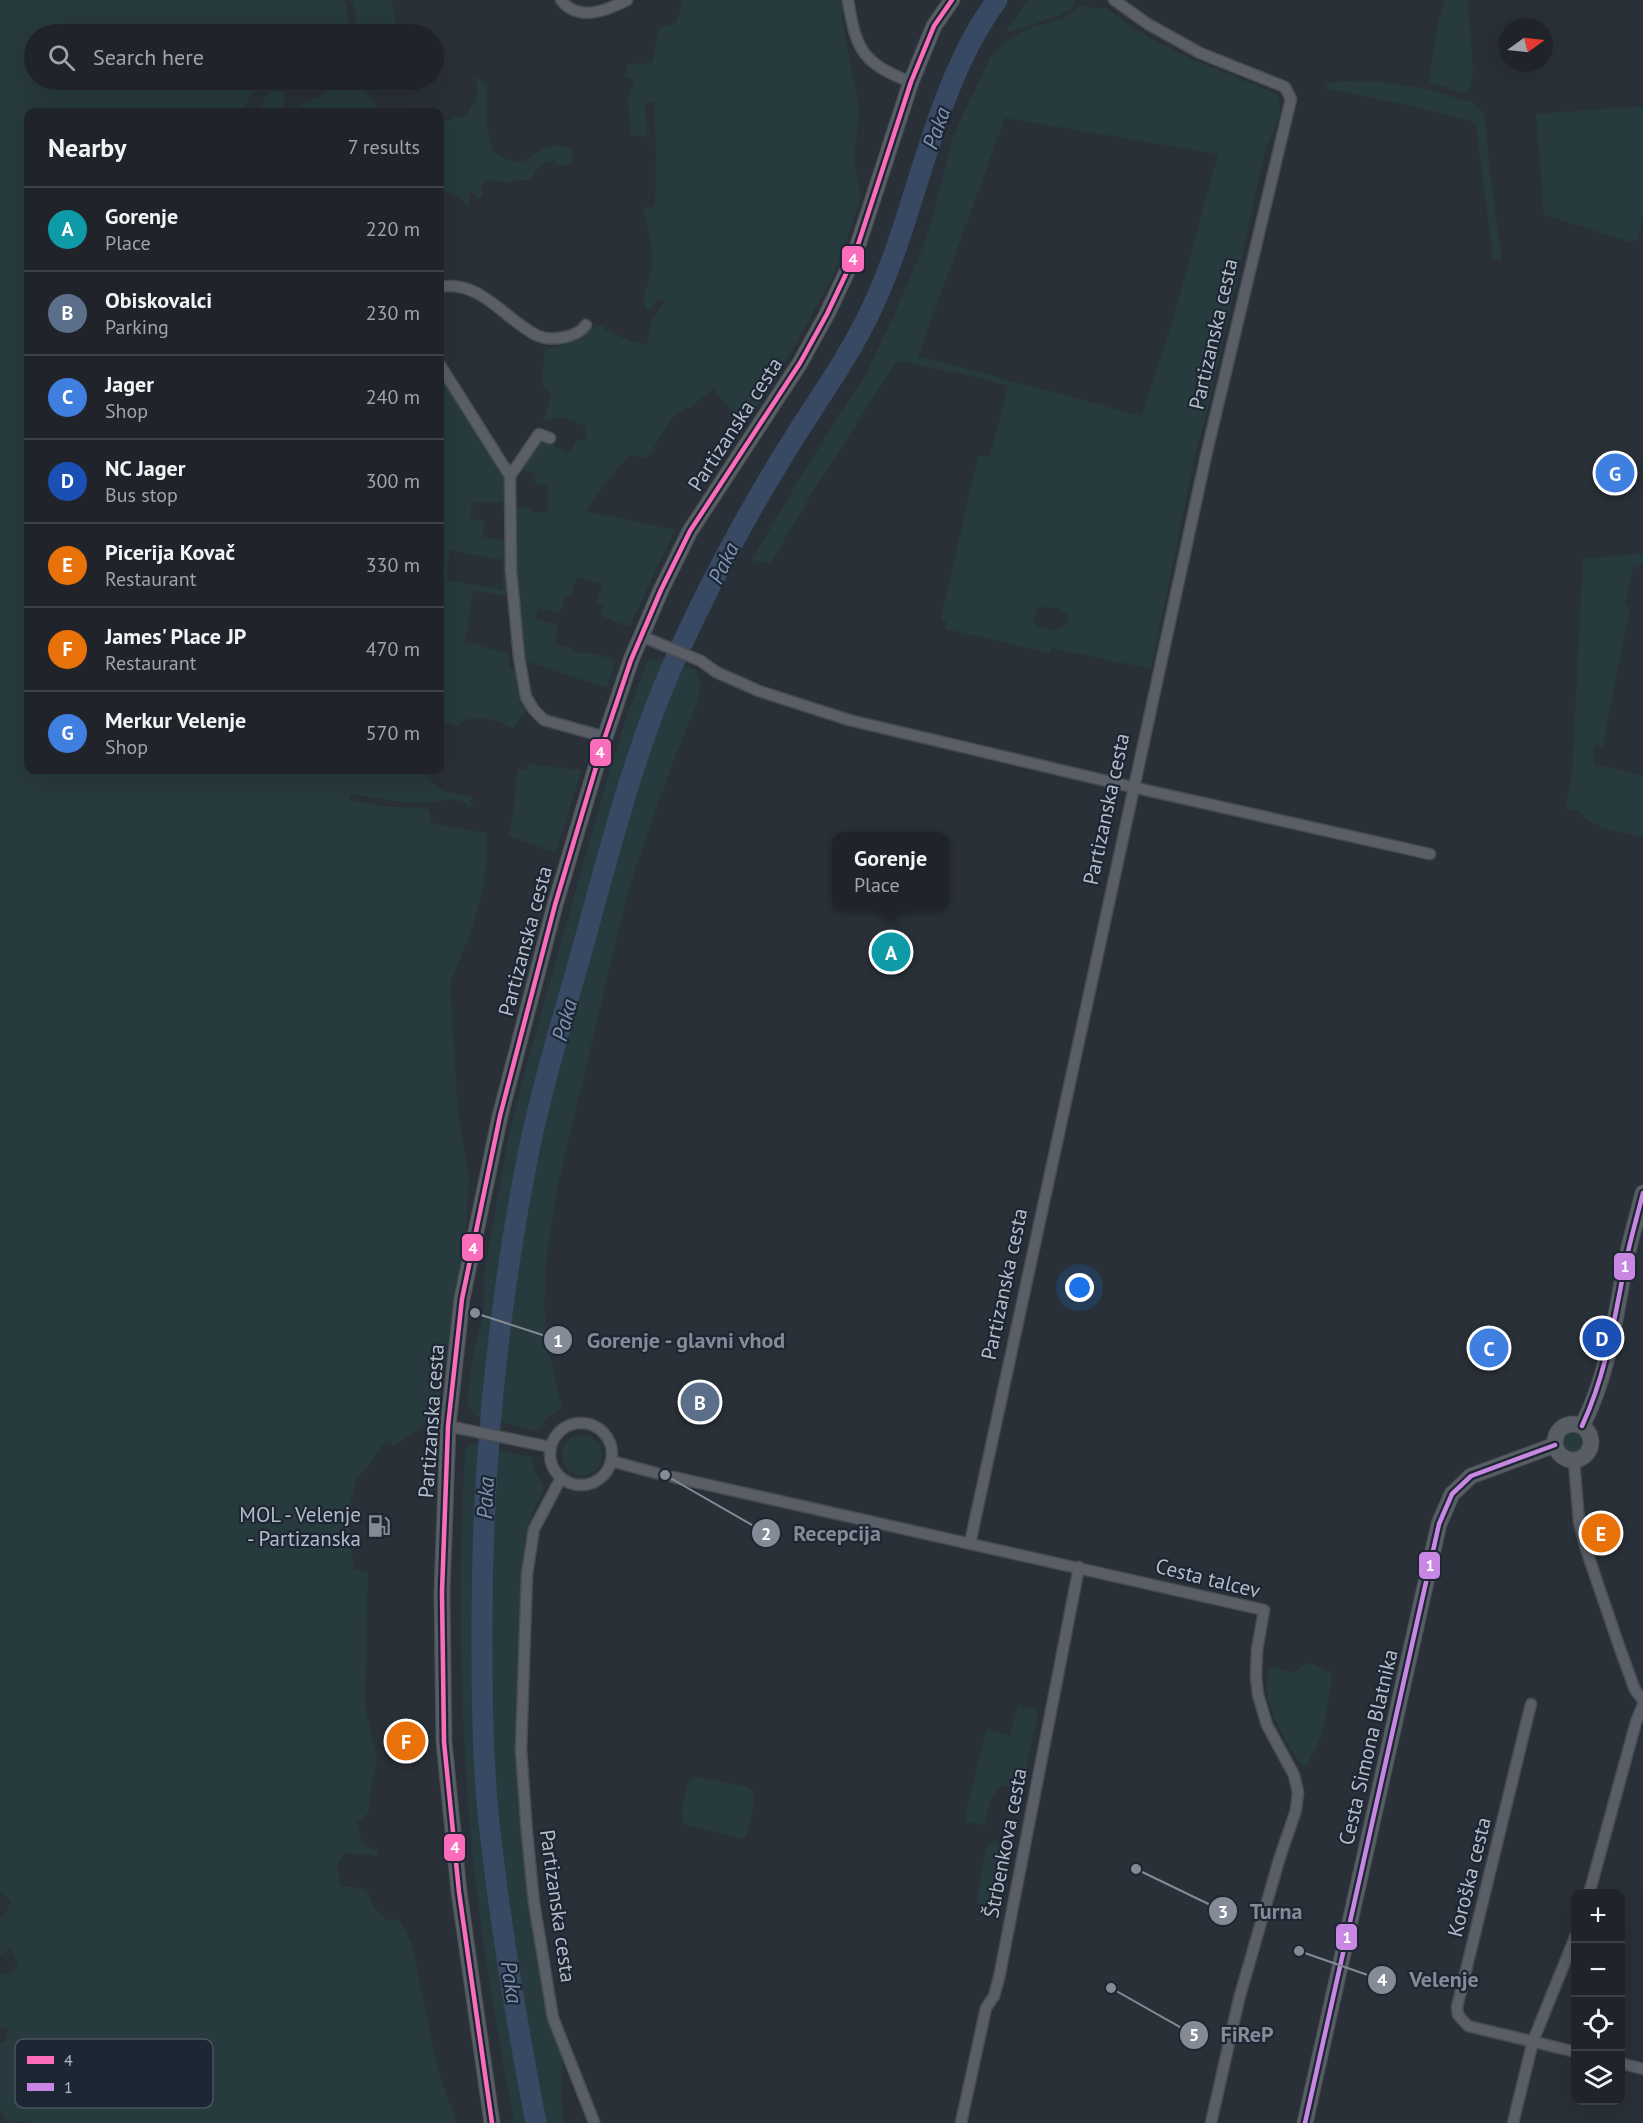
<!DOCTYPE html>
<html lang="en">
<head>
<meta charset="utf-8">
<style>
	:root { --surface:#20242a; --page:#282c32; --text:#f1f3f6; --muted:#a2a4a8; --line:#3d4147; --accent:#8c9099 }
	body { margin:0; font-family:"PT Sans",sans-serif; background:var(--page); color:var(--text) }
	.controls { position:absolute; right:18px; bottom:18px; display:grid; overflow:hidden; border-radius:12px; box-shadow:0 6px 24px #0002 }
	.controls button { width:54px; height:54px; display:grid; place-items:center; padding:0; border:0; border-bottom:2px solid var(--line); background:var(--surface); color:var(--text); font:30px sans-serif }
	.compass { position:absolute; left:1499px; top:18px; width:54px; height:54px; border-radius:50%; background:var(--surface); box-shadow:0 6px 24px #0002; rotate:75deg }
	.you { position:absolute; left:1080px; top:1288px; width:21px; height:21px; margin:-15px; border:4px solid #fff; border-radius:50%; background:#1a73e8; box-shadow:0 0 0 9px #1a73e833 }
	.badge { display:grid; place-items:center; width:39px; height:39px; border-radius:50%; background:var(--accent); color:#fff; font-size:20px; font-weight:700 }
	.pin { position:absolute; translate:-50% -50%; border:3px solid #fff; box-shadow:0 2px 6px #0006 }
	.popup { position:absolute; left:832px; top:832px; width:117px; height:78px; box-sizing:border-box; display:grid; place-content:center; border-radius:12px; background:var(--surface); filter:drop-shadow(0 2px 4px #0005); font-size:20px; white-space:nowrap; color:var(--muted) }
	.popup b { font-size:22px; color:var(--text) }
	.popup::after { content:''; position:absolute; left:50%; top:100%; margin-left:-12px; border:12px solid transparent; border-top-color:var(--surface) }
	.list { margin:0; padding:0; list-style:none }
	h2 { display:flex; justify-content:space-between; align-items:center; height:78px; margin:0; padding:0 24px; font-size:26px }
	h2 small { font-size:20px; font-weight:400; color:var(--muted) }
	.list li { display:grid; grid-template-columns:39px 1fr auto; gap:18px; align-items:center; box-sizing:border-box; height:84px; padding:0 24px; border-top:2px solid var(--line) }
	.list b { display:block; font-size:22px; white-space:nowrap }
	.list p { margin:0; font-size:20px; white-space:nowrap; color:var(--muted) }
	.list em { font-size:20px; font-style:normal; color:var(--muted) }
	.icon { flex:none; width:33px; height:33px; fill:none; stroke:currentColor; stroke-width:2; stroke-linecap:round; stroke-linejoin:round }
	.map { position:relative; flex:none; width:1643px; height:2123px; overflow:hidden }
	.search { position:absolute; background:var(--surface); box-shadow:0 6px 24px #0002; left:24px; top:24px; width:420px; height:66px; display:flex; align-items:center; gap:15px; box-sizing:border-box; padding:0 21px; border-radius:33px; color:var(--muted); font-size:22px }
	.panel { position:absolute; background:var(--surface); box-shadow:0 6px 24px #0002; left:24px; top:108px; width:420px; height:666px; border-radius:12px }
	.map>svg:first-child { display:block }
</style>
</head>
<body>
<div class="map">
<svg width="1643" height="2123" viewBox="0 0 1643 2123">
	<rect width="100%" height="100%" fill="#2a3038"/>
	<!-- green -->
	<g fill="#273a3e" fill-rule="evenodd">
		<path d="M0,0H343C350,11 348,23 345,34H34V80H274C258,83 247,96 243,112H28V770H418L443,791L472,797L470,801L473,807L461,801L451,799L426,803L401,802L351,794L349,800L378,806L428,809L431,818L430,823L486,833V865L483,890L469,937L450,983L458,1113L469,1180L466,1228L438,1406L424,1424L394,1446L386,1441L356,1481L347,1518L354,1570L368,1572L365,1705L377,1761L373,1776L368,1813L357,1823L362,1844L378,1851L377,1856L345,1853L337,1865L341,1887H355L366,1890L375,1909L385,1919L399,1920L411,1942L439,2074L457,2123H26L25,2121L9,2123L2,2111L0,2112V2043L6,2042L8,2029L1,2027L0,2030V1972L2,1975L7,1973L9,1975L16,1971L15,1969L18,1966L10,1949L0,1955V1918L4,1916L11,1902L0,1892Z"/>
		<polygon points="351,0 391,0 398,34 356,34 356,13"/>
		<path d="M682,0H849L850,9L841,13L859,110L854,160L861,197L836,270L777,378L744,426L713,389L694,405L673,416L646,460L631,454L617,468L585,511L675,530L629,627L601,616L603,606L597,602L603,585L577,577L571,596H566L560,613L538,608L535,618L558,625L554,643L573,649V652L586,654L591,652L615,661L607,688L525,661L515,594V508L529,507L533,512H548V485L534,482L536,473L521,469L541,438L554,441L555,447L570,453L577,440L584,441L587,438L584,425L561,417L543,422L552,394L542,384L545,346L547,348L561,347L564,343L581,337L594,326H605V330L630,341L647,344L651,321L665,301L658,298L650,310L646,309C641,292 648,288 651,272C655,251 647,227 643,207H655L656,153L654,102L645,104L647,137L631,135L628,100L634,80L624,76L628,64L652,63L660,27L675,24L679,15Z"/>
		<polygon points="1028,0 1076,0 1071,8 1061,15 1005,33"/>
		<polygon points="1445,0 1468,0 1473,73 1470,90 1463,93 1429,82 1439,17 1441,17"/>
		<path d="M1080,5L1092,8H1107C1157,50 1218,69 1277,94C1286,112 1274,131 1266,147L1207,413L1197,446L1151,669L1051,648L1050,653L946,629V622L941,619L978,456H990L1008,386L979,378L902,361L896,362L812,493L770,564L752,560L807,466L865,376L890,324L918,259L933,216L954,134L990,58L1009,39L1031,28L1067,17ZM1005,118L1218,154L1175,313L1142,416L918,356ZM1038,607L1057,608L1067,615L1068,621C1058,633 1043,631 1032,622Z"/>
		<path d="M475,76L487,85L486,126L493,152C501,157 511,162 520,162C526,161 532,156 537,152C546,145 563,144 573,149L572,164L558,166L554,160C544,162 535,166 533,177L529,180H519L507,182L485,180L481,184L483,195L479,199L475,193H469L470,204L466,205L459,198L440,190V124L454,118L466,116C476,100 481,95 475,76Z"/>
		<path d="M337,80H361C363,93 375,99 379,112H291L295,107L320,97Z"/>
		<path d="M1338,81C1378,80 1417,85 1456,98C1462,101 1468,100 1474,102L1475,107L1484,113L1492,190L1502,260L1493,258L1476,123L1433,111L1326,88L1327,84Z"/>
		<polygon points="277,90 285,94 282,108 277,112 264,112 262,105 267,94"/>
		<polygon points="1643,106 1643,219 1637,240 1630,242 1544,215 1536,114"/>
		<path d="M440,370L505,473L507,499L499,502H473L469,518L484,522L483,537L509,542L508,596L473,591L465,642L508,653L510,668L519,670L527,710L513,728L488,718L468,719L456,726L440,723ZM450,550L503,560V590L447,580V566Z"/>
		<polygon points="1633,554 1643,554 1643,565 1634,565 1625,604 1630,608 1602,750 1597,743 1593,748 1594,764 1643,776 1643,837 1601,827 1586,819 1579,811 1565,808 1572,775 1583,559"/>
		<polygon points="662,658 669,660 630,764 541,1078 517,1188 506,1252 484,1418 475,1416 467,1405 473,1353 483,1318 484,1275 508,1138 528,1060 608,776 625,721 647,663 651,659"/>
		<polygon points="679,664 695,670 701,685 696,706 676,754 635,868 621,920 556,1193 547,1255 544,1307 549,1353 562,1408 545,1419 538,1431 493,1420 502,1334 524,1192 543,1107 624,815 638,769"/>
		<polygon points="528,764 581,770 556,853 508,836 514,811 517,769 527,771"/>
		<circle cx="1573" cy="1442" r="14"/>
		<circle cx="582" cy="1455" r="20"/>
		<path d="M476,1444L484,1446C478,1541 474,1637 478,1732C481,1811 491,1889 503,1966C511,2019 519,2071 530,2123H514C501,2047 486,1971 477,1895C460,1747 457,1599 465,1451L470,1445Z"/>
		<path d="M492,1448L532,1457L534,1470L544,1488L530,1519L526,1535L522,1577L516,1734L530,1911L543,1990L548,2012L564,2054L561,2071L563,2123H540C526,2064 518,2003 509,1943C498,1860 487,1778 486,1694C484,1612 487,1530 492,1448Z"/>
		<path d="M1308,1662L1330,1672L1332,1680L1323,1731L1307,1766H1304C1287,1749 1256,1691 1270,1668L1276,1667L1292,1673Z"/>
		<path d="M1018,1706L1035,1710L1038,1713L1024,1778L1019,1785C1014,1787 1010,1785 1004,1786C990,1790 987,1813 985,1825L964,1822L986,1731L1010,1735Z"/>
		<path d="M698,1777L747,1787L753,1791L755,1799L747,1836L745,1839L684,1825C679,1813 685,1795 689,1782Z"/>
		<polygon points="996,1841 1006,1844 1009,1849 997,1907 979,1904 977,1899 986,1846"/>
	</g>
	<g fill="none" stroke-linecap="round" stroke-linejoin="round">
		<!-- river -->
		<path stroke="#384963" stroke-width="21" d="M536,2123C516,2020 499,1917 488,1813C482,1750 482,1686 482,1623C482,1464 497,1311 528,1155C542,1086 563,1018 582,950C609,853 633,754 674,662C706,590 743,521 784,454C813,406 847,361 871,310C918,212 932,88 997,0"/>
		<!-- street-tunnel -->
		<polyline stroke="#3f454e" stroke-width="10" stroke-dasharray="10 5" stroke-linecap="butt" points="656,1473 673,1477"/>
		<!-- street casing -->
		<g stroke="#484c53" stroke-width="13">
			<g id="street">
				<path d="M561,0C578,22 606,11 627,0"/>
				<path d="M848,0C856,50 862,63 911,82"/>
				<path d="M440,287C479,279 505,319 536,335C550,342 577,338 586,325"/>
				<polyline points="440,365 510,476 511,571 519,657 526,697 534,710 544,720 605,737"/>
				<polyline points="510,476 539,434 550,438"/>
				<polyline points="641,636 701,661 716,672 759,691 849,720 1132,787 1430,854"/>
				<circle cx="581" cy="1454" r="31"/>
				<polyline points="448,1426 550,1447"/>
				<polyline points="611,1461 656,1473"/>
				<polyline points="1574,1461 1579,1522 1586,1549 1619,1646 1635,1690 1643,1700"/>
				<polyline points="673,1477 1264,1610 1257,1650 1256,1676 1258,1695 1267,1725 1294,1775 1298,1792 1296,1810 1279,1860 1239,1999 1211,2123"/>
				<polyline points="561,1478 534,1529 527,1574 521,1749 527,1833 534,1903 553,2018 594,2122"/>
				<polyline points="970,1543 1207,451 1291,99 1285,87 1200,53 1148,24 1114,0"/>
				<polyline points="1531,1704 1457,2007 1458,2015 1468,2026 1576,2052"/>
				<polyline points="1589,1894 1636,1722 1643,1705"/>
				<polyline points="1620,2063 1643,2069"/>
				<polyline points="961,2123 986,2008 994,1996 999,1978 1079,1567"/>
				<polyline points="1513,2123 1533,2041 1576,1935"/>
			</g>
		</g>
		<!-- secondary casing -->
		<g stroke="#484c53" stroke-width="17">
			<g id="secondary">
				<circle cx="1573" cy="1442" r="18"/>
				<path d="M1582,1426C1608,1376 1615,1320 1625,1265C1630,1241 1637,1217 1643,1193"/>
				<polyline points="492,2123 459,1892 444,1742 442,1592 448,1426 462,1299 500,1116 555,905 605,737 631,660 661,590 690,531 800,363 827,314 854,257 911,82 934,26 952,0"/>
				<polyline points="1305,2123 1439,1524 1452,1494 1471,1476 1555,1445"/>
			</g>
		</g>
		<!-- street -->
		<use href="#street" stroke="#5a5e66" stroke-width="10"/>
		<!-- secondary -->
		<use href="#secondary" stroke="#595d64" stroke-width="15"/>
		<!-- bus-1 casing -->
		<g stroke="#1d2633" stroke-width="9">
			<polyline id="bus-1" points="492,2123 459,1892 444,1742 442,1592 448,1426 462,1299 500,1116 555,905 605,737 631,660 661,590 690,531 800,363 827,314 854,257 911,82 934,26 952,0"/>
		</g>
		<!-- bus-2 casing -->
		<g stroke="#1d2633" stroke-width="9">
			<g id="bus-2">
				<path d="M1582,1426C1606,1374 1614,1321 1625,1265C1630,1241 1637,1217 1643,1193"/>
				<polyline points="1305,2123 1439,1524 1452,1494 1471,1476 1555,1445"/>
			</g>
		</g>
		<!-- bus-1 -->
		<use href="#bus-1" stroke="#fb6dba" stroke-width="4.5"/>
		<!-- bus-2 -->
		<use href="#bus-2" stroke="#c787e3" stroke-width="4.5"/>
	</g>
	<!-- icons -->
	<defs>
		<g id="fuel-bare" transform="scale(1.8)"><path d="M-5.5-6h7V0h2V4h1.3V-2.5L3-4.5l.8-.8L6-3V5H2.5V1h-1V6h-7ZM-4.2-4.7v3.2H.2V-4.7Z" fill="#848b96" stroke="#1d2633" stroke-width="2.5" paint-order="stroke"/></g>
	</defs>
	<g fill-rule="evenodd">
		<use href="#fuel-bare" x="379" y="1526"/>
	</g>
	<g text-anchor="middle" dominant-baseline="central" stroke-width="4.5" stroke-linejoin="round" paint-order="stroke">
		<!-- street labels -->
		<g font-size="21" fill="#b4bcc9" stroke="#1d2633">
			<text transform="translate(1213 334) rotate(-77)">Partizanska cesta</text>
			<text transform="translate(735 424) rotate(-57)">Partizanska cesta</text>
			<text transform="translate(1106 809) rotate(-78)">Partizanska cesta</text>
			<text transform="translate(525 941) rotate(-75)">Partizanska cesta</text>
			<text transform="translate(1004 1284) rotate(-78)">Partizanska cesta</text>
			<text transform="translate(431 1421) rotate(-86)">Partizanska cesta</text>
			<text transform="translate(1208 1578) rotate(14)">Cesta talcev</text>
			<text transform="translate(1368 1747) rotate(-77)">Cesta Simona Blatnika</text>
			<text transform="translate(1005 1843) rotate(-79)">Štrbenkova cesta</text>
			<text transform="translate(1469 1877) rotate(-76)">Koroška cesta</text>
			<text transform="translate(558 1906) rotate(82)">Partizanska cesta</text>
		</g>
		<!-- poi labels -->
		<g font-size="21" fill="#b4bcc9" stroke="#1d2633" text-anchor="end">
			<text x="361" y="1514">MOL - Velenje<tspan x="361" dy="24">- Partizanska</tspan></text>
		</g>
		<!-- water labels -->
		<g font-size="22" font-style="italic" fill="#7c92b1" stroke="#1d2633">
			<text transform="translate(936 128) rotate(-70)">Paka</text>
			<text transform="translate(723 563) rotate(-64)">Paka</text>
			<text transform="translate(564 1020) rotate(-75)">Paka</text>
			<text transform="translate(485 1498) rotate(-87)">Paka</text>
			<text transform="translate(512 1982) rotate(81)">Paka</text>
		</g>
	</g>
	<!-- legend -->
	<rect x="15" y="2039" width="198" height="69" rx="9" fill="#1d2633" stroke="#4a5360" stroke-width="1.5"/>
	<rect x="27" y="2056" width="27" height="8" fill="#fb6dba"/>
	<rect x="27" y="2083" width="27" height="8" fill="#c787e3"/>
	<g font-size="16" fill="#b4bcc9">
		<text x="64" y="2066">4</text>
		<text x="64" y="2093">1</text>
	</g>
	<!-- callouts -->
	<path fill="none" stroke="#848b96" stroke-width="2" d="M475 1313L558 1340M665 1475L766 1533M1136 1869L1223 1911M1299 1951L1382 1980M1111 1988L1194 2035"/>
	<g fill="#848b96" stroke="#1d2633" stroke-width="2">
		<circle cx="475" cy="1313" r="6"/>
		<circle cx="665" cy="1475" r="6"/>
		<circle cx="1136" cy="1869" r="6"/>
		<circle cx="1299" cy="1951" r="6"/>
		<circle cx="1111" cy="1988" r="6"/>
		<circle cx="558" cy="1340" r="15"/>
		<circle cx="766" cy="1533" r="15"/>
		<circle cx="1223" cy="1911" r="15"/>
		<circle cx="1382" cy="1980" r="15"/>
		<circle cx="1194" cy="2035" r="15"/>
	</g>
	<g font-size="18" text-anchor="middle" font-weight="bold" fill="#fff">
		<text x="558" y="1347">1</text>
		<text x="766" y="1540">2</text>
		<text x="1223" y="1918">3</text>
		<text x="1382" y="1986">4</text>
		<text x="1194" y="2041">5</text>
	</g>
	<g font-size="22" text-anchor="middle" font-weight="bold" fill="#848b96" stroke="#1d2633" stroke-width="4.5" stroke-linejoin="round" paint-order="stroke">
		<text x="686" y="1348">Gorenje - glavni vhod</text>
		<text x="837" y="1541">Recepcija</text>
		<text x="1276" y="1919">Turna</text>
		<text x="1444" y="1987">Velenje</text>
		<text x="1247" y="2042">FiReP</text>
	</g>
	<g stroke="#1d2633" stroke-width="2">
		<rect x="841" y="245" width="24" height="28" rx="6" fill="#fb6dba"/>
		<rect x="589" y="738" width="23" height="29" rx="6" fill="#fb6dba"/>
		<rect x="461" y="1233" width="23" height="29" rx="6" fill="#fb6dba"/>
		<rect x="1613" y="1252" width="23" height="29" rx="6" fill="#c787e3"/>
		<rect x="1418" y="1551" width="23" height="29" rx="6" fill="#c787e3"/>
		<rect x="443" y="1833" width="23" height="29" rx="6" fill="#fb6dba"/>
		<rect x="1335" y="1923" width="23" height="28" rx="6" fill="#c787e3"/>
	</g>
	<g font-size="16" text-anchor="middle" font-weight="bold" fill="#fff">
		<text x="853" y="265">4</text>
		<text x="600" y="758">4</text>
		<text x="473" y="1254">4</text>
		<text x="1625" y="1272">1</text>
		<text x="1430" y="1571">1</text>
		<text x="455" y="1853">4</text>
		<text x="1347" y="1943">1</text>
	</g>
</svg>
<div class="controls">
<button>+</button>
<button>−</button>
<button><svg class="icon" aria-label="locate" viewBox="0 0 24 24"><circle cx="12" cy="12" r="6"/><path d="M12 2v4M12 18v4M2 12h4M18 12h4"/></svg></button>
<button><svg class="icon" aria-label="layers" viewBox="0 0 24 24"><path d="M12 4l9 5-9 5-9-5zM3 14l9 5 9-5"/></svg></button>
</div>
<svg class="compass" viewBox="-18 -18 36 36"><path d="M0-13l5 13h-10z" fill="#e53935"/><path d="M0 13l5-13h-10z" fill="#a2a4a8"/></svg>
<div class="you"></div>
<div class="pin badge" style="left:891px;top:952px;background:#0f9aa8">A</div>
<div class="popup"><b>Gorenje</b>Place</div>
<div class="pin badge" style="left:700px;top:1402px;background:#5c6f8a">B</div>
<div class="pin badge" style="left:1489px;top:1348px;background:#3f7fe0">C</div>
<div class="pin badge" style="left:1602px;top:1338px;background:#1a4fb4">D</div>
<div class="pin badge" style="left:1601px;top:1533px;background:#e8710a">E</div>
<div class="pin badge" style="left:406px;top:1741px;background:#e8710a">F</div>
<div class="pin badge" style="left:1615px;top:473px;background:#3f7fe0">G</div>
<div class="search"><svg class="icon" aria-label="search" viewBox="0 0 24 24"><circle cx="10" cy="10" r="6"/><path d="M15 15l6 6"/></svg>Search here</div>
<section class="panel">
<h2>Nearby<small>7 results</small></h2>
<ul class="list">
<li><span class="badge" style="background:#0f9aa8">A</span><div><b>Gorenje</b><p>Place</p></div><em>220 m</em></li>
<li><span class="badge" style="background:#5c6f8a">B</span><div><b>Obiskovalci</b><p>Parking</p></div><em>230 m</em></li>
<li><span class="badge" style="background:#3f7fe0">C</span><div><b>Jager</b><p>Shop</p></div><em>240 m</em></li>
<li><span class="badge" style="background:#1a4fb4">D</span><div><b>NC Jager</b><p>Bus stop</p></div><em>300 m</em></li>
<li><span class="badge" style="background:#e8710a">E</span><div><b>Picerija Kovač</b><p>Restaurant</p></div><em>330 m</em></li>
<li><span class="badge" style="background:#e8710a">F</span><div><b>James' Place JP</b><p>Restaurant</p></div><em>470 m</em></li>
<li><span class="badge" style="background:#3f7fe0">G</span><div><b>Merkur Velenje</b><p>Shop</p></div><em>570 m</em></li>
</ul>
</section>
</div>
</body>
</html>
